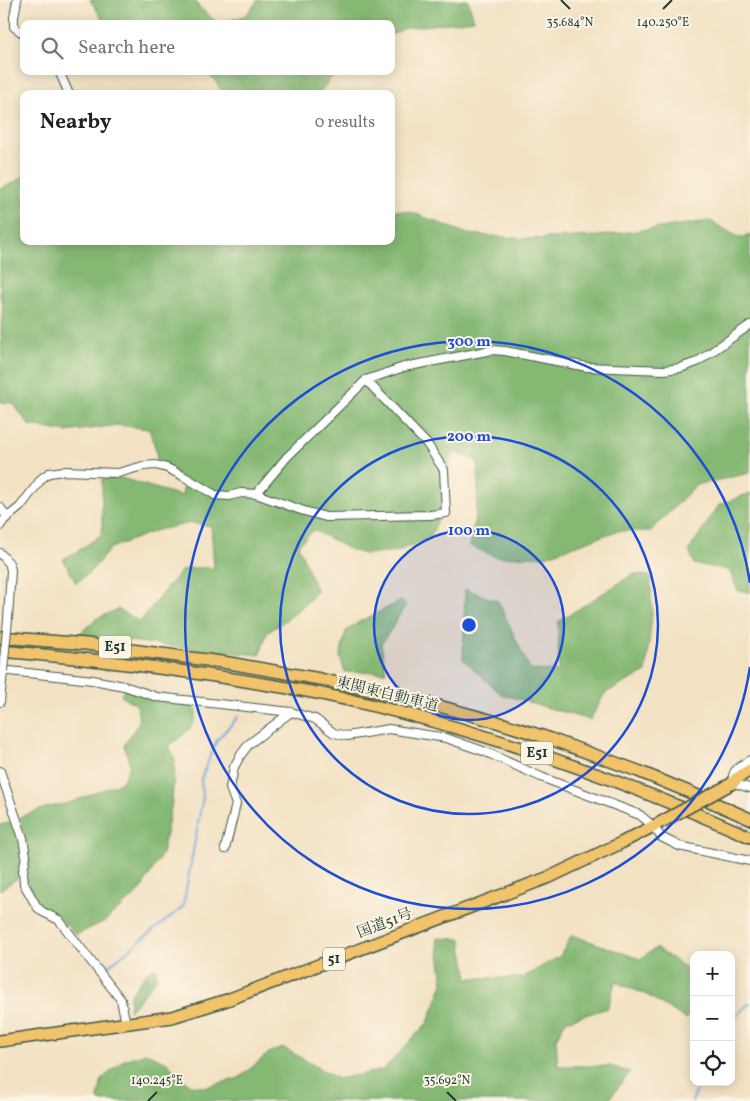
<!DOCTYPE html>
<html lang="en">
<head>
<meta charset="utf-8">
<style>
	:root { --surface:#fff; --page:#f6f6f6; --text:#202124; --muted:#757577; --line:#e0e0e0 }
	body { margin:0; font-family:Vollkorn,"Noto Serif JP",serif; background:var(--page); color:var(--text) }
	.controls { position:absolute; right:15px; bottom:15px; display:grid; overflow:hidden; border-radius:10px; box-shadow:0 2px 12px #0003 }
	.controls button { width:45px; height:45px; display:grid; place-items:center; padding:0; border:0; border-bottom:1px solid var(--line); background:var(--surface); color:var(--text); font:25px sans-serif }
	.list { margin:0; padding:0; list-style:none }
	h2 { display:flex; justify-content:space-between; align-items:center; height:65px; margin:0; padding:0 20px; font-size:21px }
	h2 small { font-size:16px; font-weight:400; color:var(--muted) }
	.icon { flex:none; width:28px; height:28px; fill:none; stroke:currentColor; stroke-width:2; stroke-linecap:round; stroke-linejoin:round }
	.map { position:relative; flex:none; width:750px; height:1101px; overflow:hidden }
	.search { position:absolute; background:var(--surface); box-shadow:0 2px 12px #0003; left:20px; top:20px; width:375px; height:55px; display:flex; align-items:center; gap:12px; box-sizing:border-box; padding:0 18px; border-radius:10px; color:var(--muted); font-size:19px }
	.panel { position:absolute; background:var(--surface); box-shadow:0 2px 12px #0003; left:20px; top:90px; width:375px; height:155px; border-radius:10px }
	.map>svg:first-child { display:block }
</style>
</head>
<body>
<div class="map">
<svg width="750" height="1101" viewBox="0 0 750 1101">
	<rect width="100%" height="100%" fill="#fcf5e5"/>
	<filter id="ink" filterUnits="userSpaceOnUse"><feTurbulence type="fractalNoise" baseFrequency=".02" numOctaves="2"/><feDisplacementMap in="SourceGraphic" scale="10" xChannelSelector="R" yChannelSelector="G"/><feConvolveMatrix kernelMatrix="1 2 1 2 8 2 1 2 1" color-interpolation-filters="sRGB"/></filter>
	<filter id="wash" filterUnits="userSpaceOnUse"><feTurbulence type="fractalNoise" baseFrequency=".0096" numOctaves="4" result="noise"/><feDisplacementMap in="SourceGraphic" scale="20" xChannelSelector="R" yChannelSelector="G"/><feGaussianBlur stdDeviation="1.12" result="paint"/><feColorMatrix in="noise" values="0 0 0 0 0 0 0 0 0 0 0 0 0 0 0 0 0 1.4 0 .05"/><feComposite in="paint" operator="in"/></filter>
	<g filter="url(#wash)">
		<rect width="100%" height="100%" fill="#f3e1c3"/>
		<!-- forest -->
		<g fill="#84b873" stroke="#527a54">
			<polygon points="90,0 194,0 199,7 219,24 246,15 258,0 468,0 474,20 406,28 391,35 391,24 110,24 102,18"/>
			<polygon points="205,71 336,71 319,94 223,94 215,80"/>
			<path d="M24,176V241H391V210L411,212L468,234L528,239L598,236L710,221L740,238L750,234V473L696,485L651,531H617L545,556L496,557L470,546C475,518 481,490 477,461L455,453L449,462L437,522L430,538L398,551L365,554L351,550L314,530L298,545L317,592L297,612L267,633L260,655L193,649L79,634L96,619L118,609L140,622L168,586L182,570L190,568H214L211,526L192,523L157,530L111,548L89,573L76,583L63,559L80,550L102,534V479L121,478L182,496L184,481L158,469L156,450L149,429L119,425L66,432L29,425L13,403L0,402V363L2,361L1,332L3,304L0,296V189L13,183Z"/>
			<polygon points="750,493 750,592 738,591 729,570 694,564 689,550 719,505"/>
			<polygon points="633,574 651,576 652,614 646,672 605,693 590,720 501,694 463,659 465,589 498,601 530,670 559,671 558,622"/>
			<polygon points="401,601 406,604 392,628 381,644 386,672 345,672 340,657 346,631 359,622"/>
			<path d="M124,689L193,703C194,705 196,708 196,711C197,727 181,737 169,745L175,760L172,802L162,854L140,891L105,921L76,935L56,915L37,903L27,882L29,856L20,817L45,808L69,803L122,782L130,765L124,745L139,722L137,705L121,696Z"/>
			<polygon points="13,822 20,842 20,868 18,878 0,890 0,825"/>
			<polygon points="572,935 640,959 656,948 694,973 694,1007 686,1019 647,995 615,982 608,1008 566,1021 556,1038 558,1066 610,1066 630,1072 608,1101 99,1101 98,1098 102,1079 124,1060 146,1053 167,1062 180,1077 191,1085 206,1087 239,1078 270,1052 284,1048 338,1079 383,1070 428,1022 443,983 437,938 461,939 468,978 522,978 560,956"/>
			<polygon points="156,968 156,979 129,1012 130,995 147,972"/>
		</g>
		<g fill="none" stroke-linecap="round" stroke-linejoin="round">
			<!-- stream -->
			<g stroke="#6ea2da" stroke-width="2">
				<polyline points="103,970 183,907 203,796 201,780 203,774 217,740 238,717"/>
				<polyline points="731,1020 750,1003"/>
				<polyline points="692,1101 701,1082"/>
			</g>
		</g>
	</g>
	<g filter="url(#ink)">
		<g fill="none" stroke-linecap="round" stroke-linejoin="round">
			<!-- minor casing -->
			<g stroke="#3f5649" stroke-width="10">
				<g id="minor">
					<polyline points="17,0 14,17 14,27 24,34"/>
					<polyline points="59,71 69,94"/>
					<polyline points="256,494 287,457 366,380 404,367 492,350 505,351 587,367 664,370 680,368 697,362 750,325"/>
					<polyline points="0,507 7,517"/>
					<polyline points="0,526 4,520 20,507 42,478 49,473 64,471 118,473 143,466 156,465 167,468 183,476 215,495 229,496 241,493 256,494 304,511 326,517 430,515 446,513 444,470 427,444 366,380"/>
					<polyline points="0,553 9,563 11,570 8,619"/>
					<polyline points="0,670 93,680 124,686 157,697 291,712 315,719 334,733 347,736 389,729 446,738 486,752 541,777 640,815 653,826 661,837 679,846 750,861"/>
					<polyline points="0,702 3,671"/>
					<path d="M750,760C740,767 731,769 733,783L750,788"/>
					<polyline points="0,771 23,838 26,856 23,871 24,884 37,907 43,912 59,920 121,1000 126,1024"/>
					<polyline points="225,849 236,804 230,788 234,767 240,756 249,744 291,712"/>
				</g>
			</g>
			<!-- highway casing -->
			<g stroke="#3f5649" stroke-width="14">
				<g id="highway">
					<polyline points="0,637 86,644 229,663 320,679 435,705 497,722 545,737 638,771 689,792 750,819"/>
					<path d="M0,651C84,658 168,668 252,682C274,686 296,689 317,693C467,724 611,775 750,837"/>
					<polyline points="733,783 736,779 750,770"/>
					<polyline points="0,1041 172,1017 227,1000 552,876 621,843 665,820"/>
				</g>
			</g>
			<!-- minor -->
			<use href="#minor" stroke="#fff" stroke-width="8"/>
			<!-- highway -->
			<use href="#highway" stroke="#f1c36a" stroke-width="11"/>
			<!-- minor-bridge casing -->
			<g stroke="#3f5649" stroke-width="10" stroke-linecap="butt">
				<polyline id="minor-bridge" points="3,671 8,619"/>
			</g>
			<!-- highway-bridge casing -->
			<g stroke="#3f5649" stroke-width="14" stroke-linecap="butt">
				<polyline id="highway-bridge" points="665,820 731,784"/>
			</g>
			<!-- minor-bridge -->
			<use href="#minor-bridge" stroke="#fff" stroke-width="8"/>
			<!-- highway-bridge -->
			<use href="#highway-bridge" stroke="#f1c36a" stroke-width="11"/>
		</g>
	</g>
	<!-- ticks -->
	<path fill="none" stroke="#1f3d34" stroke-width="2" d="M561,0L570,9M663,9L672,0M447,1092L456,1101M148,1101L157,1092"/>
	<!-- distance rings -->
	<circle cx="469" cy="625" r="95" fill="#1d4ed8" fill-opacity=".12"/>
	<g fill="none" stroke="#1d4ed8" stroke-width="2.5">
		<circle cx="469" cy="625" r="95"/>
		<circle cx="469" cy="625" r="189"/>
		<path d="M750 667A284 284 0 1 1 750 583"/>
	</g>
	<g text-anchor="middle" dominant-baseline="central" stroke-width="4" stroke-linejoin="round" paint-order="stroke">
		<!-- shield labels -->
		<g fill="#fcf5e5" stroke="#617469" stroke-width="1">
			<rect x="99" y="635.5" width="32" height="23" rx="4"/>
			<rect x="521" y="741.5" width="32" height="23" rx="4"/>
			<rect x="323" y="947.5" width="22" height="23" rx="4"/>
		</g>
		<g font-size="14" font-weight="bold" fill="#1f3d34">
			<text x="115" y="647">E51</text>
			<text x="537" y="753">E51</text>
			<text x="334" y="959">51</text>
		</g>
		<!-- street labels -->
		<g font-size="15" fill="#1f3d34" stroke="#fcf5e5">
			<text transform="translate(387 695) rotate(14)">東関東自動車道</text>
			<text transform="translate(385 924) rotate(-21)">国道51号</text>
		</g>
	</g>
	<g font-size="12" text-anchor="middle" fill="#1f3d34" stroke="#fcf5e5" stroke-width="4" stroke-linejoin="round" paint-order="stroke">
		<text x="663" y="26">140.250°E</text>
		<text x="570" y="26">35.684°N</text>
		<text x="447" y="1084">35.692°N</text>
		<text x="157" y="1084">140.245°E</text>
	</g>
	<circle cx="469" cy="625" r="8" fill="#1d4ed8" stroke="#fcf5e5" stroke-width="2.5"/>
	<g font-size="15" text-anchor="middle" font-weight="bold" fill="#1d4ed8" stroke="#fcf5e5" stroke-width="4" stroke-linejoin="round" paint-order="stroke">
		<text x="469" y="346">300 m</text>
		<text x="469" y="441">200 m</text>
		<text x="469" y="535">100 m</text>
	</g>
</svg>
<div class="controls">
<button>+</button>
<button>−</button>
<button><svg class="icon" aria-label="locate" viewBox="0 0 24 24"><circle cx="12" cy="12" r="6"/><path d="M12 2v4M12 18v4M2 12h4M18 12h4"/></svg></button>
</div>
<div class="search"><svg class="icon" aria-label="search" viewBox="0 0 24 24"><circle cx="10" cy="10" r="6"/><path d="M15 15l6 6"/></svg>Search here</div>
<section class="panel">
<h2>Nearby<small>0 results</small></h2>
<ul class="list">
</ul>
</section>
</div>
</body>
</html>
